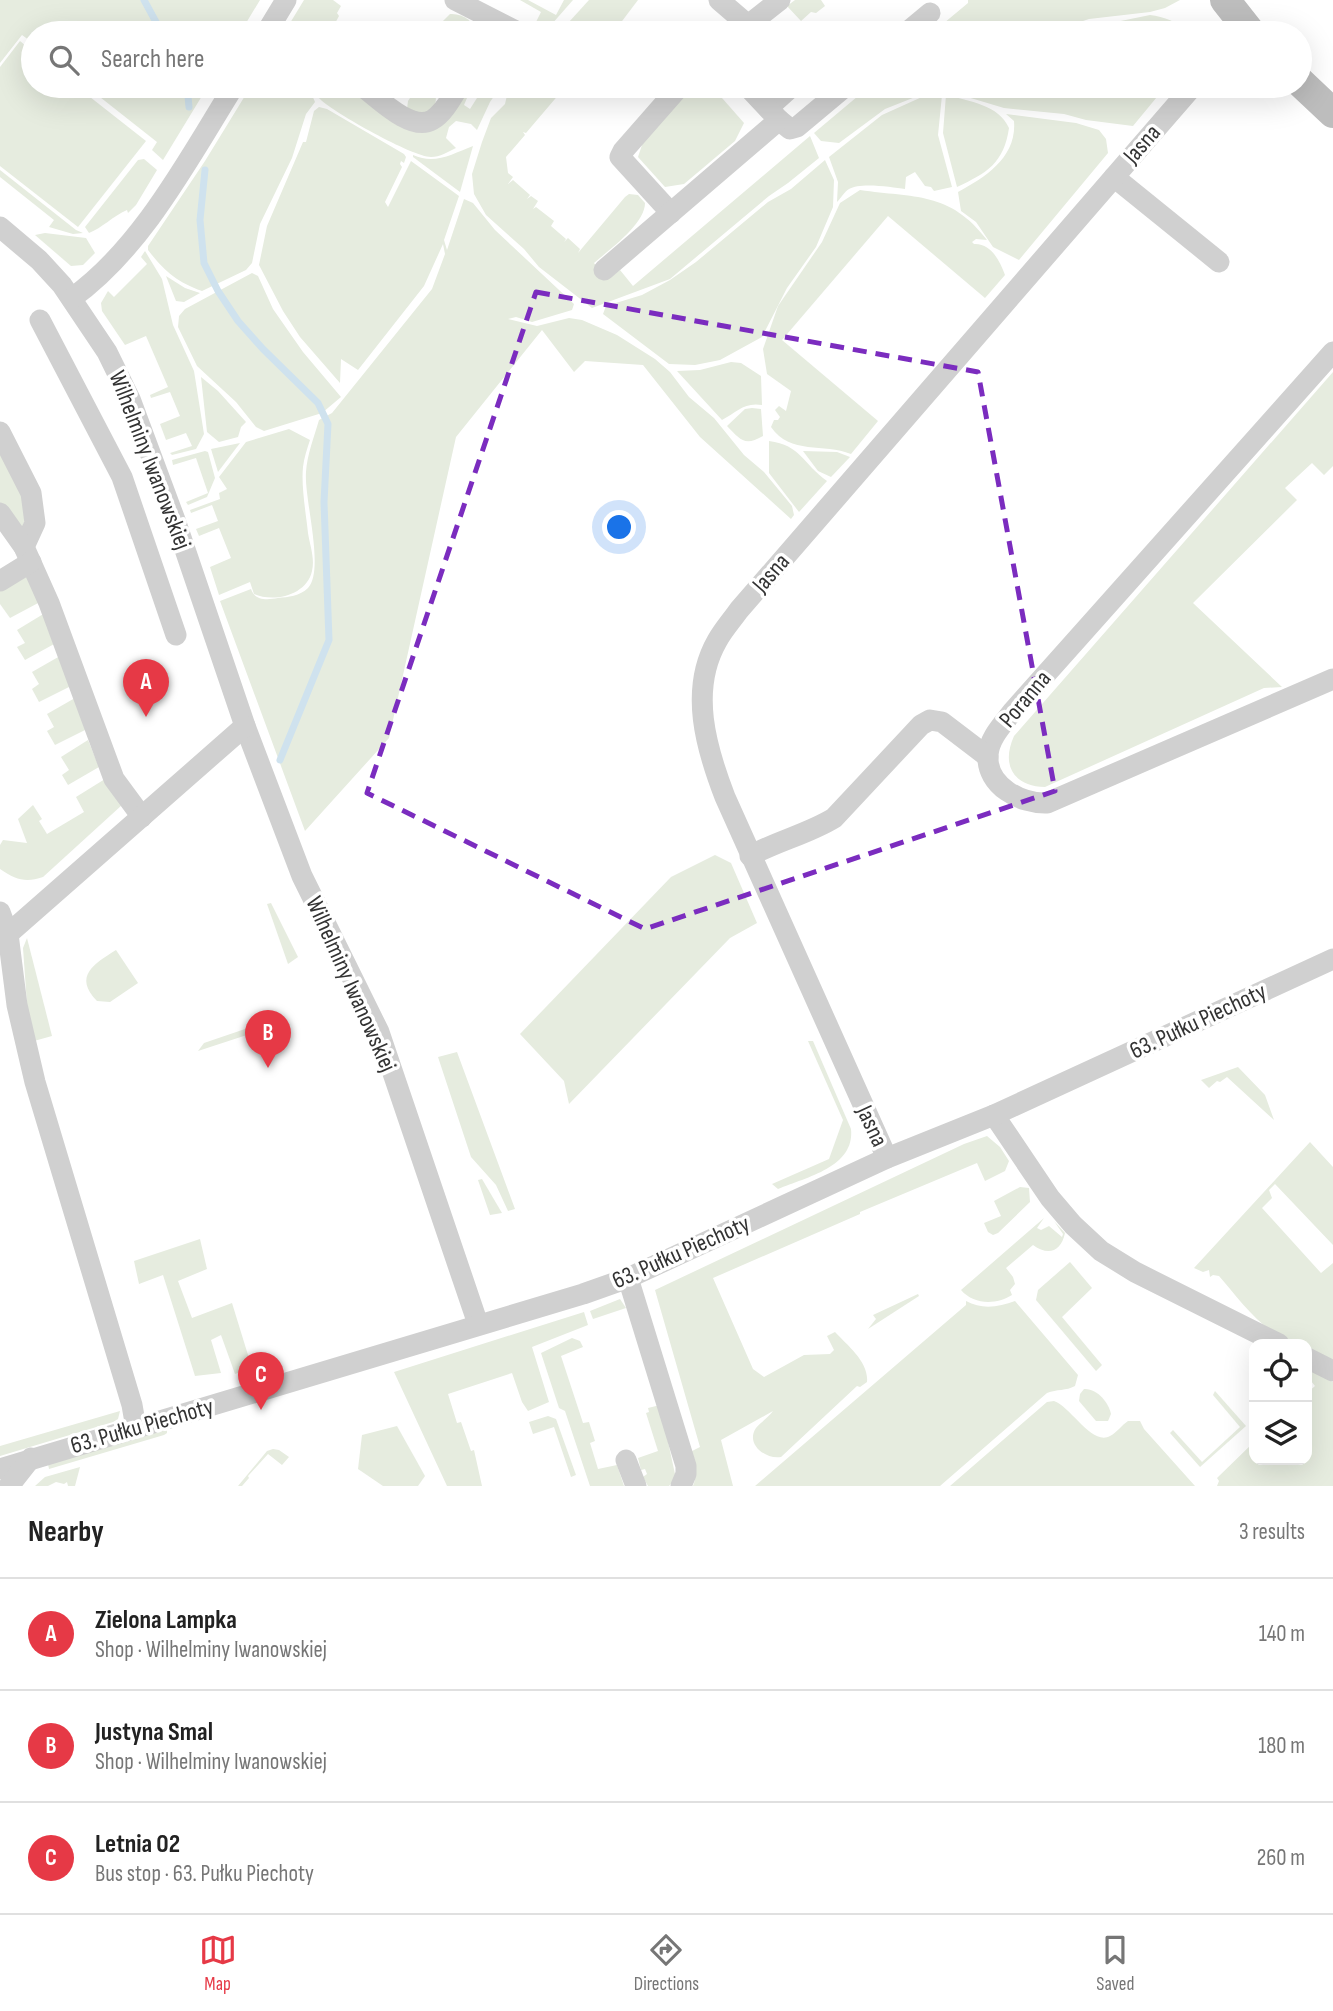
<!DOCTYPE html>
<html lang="en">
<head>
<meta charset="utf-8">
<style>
	:root { --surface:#fff; --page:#f2f2f2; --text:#222; --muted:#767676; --line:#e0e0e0; --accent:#e63946 }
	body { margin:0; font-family:"Sofia Sans Condensed",sans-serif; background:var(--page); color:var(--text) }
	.controls { position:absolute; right:21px; bottom:21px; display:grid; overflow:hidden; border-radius:14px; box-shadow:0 7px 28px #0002 }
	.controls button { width:63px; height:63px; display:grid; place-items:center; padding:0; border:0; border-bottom:2px solid var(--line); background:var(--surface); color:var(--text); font:35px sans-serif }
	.you { position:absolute; left:620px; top:528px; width:24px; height:24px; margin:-18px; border:5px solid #fff; border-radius:50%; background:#1a73e8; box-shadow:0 0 0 10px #1a73e833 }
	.badge { display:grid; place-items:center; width:46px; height:46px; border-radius:50%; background:var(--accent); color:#fff; font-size:23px; font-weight:700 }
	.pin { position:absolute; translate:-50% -58px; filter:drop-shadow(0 2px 4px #0008) }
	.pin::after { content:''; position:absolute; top:37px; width:24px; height:21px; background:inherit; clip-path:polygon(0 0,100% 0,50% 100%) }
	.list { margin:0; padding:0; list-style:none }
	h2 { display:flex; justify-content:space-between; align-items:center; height:91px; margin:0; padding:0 28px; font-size:30px }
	h2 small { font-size:23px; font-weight:400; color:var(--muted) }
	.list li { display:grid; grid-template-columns:46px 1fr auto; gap:21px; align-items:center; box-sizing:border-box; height:112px; padding:0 28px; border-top:2px solid var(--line) }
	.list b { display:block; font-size:26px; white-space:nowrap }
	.list p { margin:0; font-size:23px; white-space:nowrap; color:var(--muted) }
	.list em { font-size:23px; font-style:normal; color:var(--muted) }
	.icon { flex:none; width:38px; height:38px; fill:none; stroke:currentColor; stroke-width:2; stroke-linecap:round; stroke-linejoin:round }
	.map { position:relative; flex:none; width:1333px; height:1486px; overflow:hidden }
	.search { position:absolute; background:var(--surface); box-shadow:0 7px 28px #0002; left:21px; right:21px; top:21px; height:77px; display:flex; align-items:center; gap:18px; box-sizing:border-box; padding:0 24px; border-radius:38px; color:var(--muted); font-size:26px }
	.sheet { height:427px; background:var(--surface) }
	nav { display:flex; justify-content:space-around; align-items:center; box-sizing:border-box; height:98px; border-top:2px solid var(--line); background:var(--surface); font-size:19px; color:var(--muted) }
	nav a { display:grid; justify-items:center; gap:4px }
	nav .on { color:var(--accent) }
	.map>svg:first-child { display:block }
</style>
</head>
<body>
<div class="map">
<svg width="1333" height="1486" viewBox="0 0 1333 1486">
	<rect width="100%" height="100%" fill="#fff"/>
	<!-- green -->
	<g fill="#e6ecdf">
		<polygon points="0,0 260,0 240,33 33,33 33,43 22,35 0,63"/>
		<polygon points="304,0 333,0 341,6 337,13 339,16 333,27 326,25 321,33 284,33"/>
		<polygon points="520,0 528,0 556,15 564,0 573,0 544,33 539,33 533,28 541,12"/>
		<polygon points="589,0 638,0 613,33 559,33"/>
		<polygon points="795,0 821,0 825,6 816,13 811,12 801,21 787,6"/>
		<polygon points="968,0 1180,0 1165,8 1150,12 1089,19 1047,33 932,33 968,3"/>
		<path d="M450,14C463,13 474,22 478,33H453L439,25Z"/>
		<path d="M1150,15C1164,17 1178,21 1186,33H1062Z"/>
		<polygon points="20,41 33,52 33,86 76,86 146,141 78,227 0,166 0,67"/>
		<polygon points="86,86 208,86 163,160 152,150 157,142"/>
		<path d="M251,86H285L291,94L296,95L304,91L312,95L315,102L306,114L292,158L260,224L252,263L246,270L202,291C177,282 164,271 148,250V246L205,161Z"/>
		<path d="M311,86H345L405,127L461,93L467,98L464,105L470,109L477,98L464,89L466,86H501L490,102L477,130L471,124L456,121L449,127L446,138L456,148C448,152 440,157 431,157C413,157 334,113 320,99C316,96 314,90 311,86Z"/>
		<path d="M418,86H430C440,97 436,106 427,116L407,109L408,101Z"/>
		<path d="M512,86H566L526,133L523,132L525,135L506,157L508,173L513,177L508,184L513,180L530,195L527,199L531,196L538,201L533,209L536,207L554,221L551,226L566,239L564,242L568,238L580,249L578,253L625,197L629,194L638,195L645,203C645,224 610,249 594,263L607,280L620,270L633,286L810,136L819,158L788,183L769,196L670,279L592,308L539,267L524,249L486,215L474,194L472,174L482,142L491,118L505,104L508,91Z"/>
		<polygon points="870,86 943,86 885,109 839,143 821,141 814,133"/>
		<polygon points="957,86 1166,86 1133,126 1086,120 1064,114 1004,108 944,90"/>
		<path d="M933,92L942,95L938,135L952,187L934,191L931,187L925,186L915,172L906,177L905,189C892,187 860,182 849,189C844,192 841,198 837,202L838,182L829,157L882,115Z"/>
		<polygon points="685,93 722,98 744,123 735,141 684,184 665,187 638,157 644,139"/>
		<path d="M946,95C969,101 999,105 1009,128C1004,163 987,173 957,187L943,133Z"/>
		<path d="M319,107L327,109L404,154L406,157L404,163L401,161L400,164L402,167L385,202L388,207L411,161L459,196L444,240L447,250L464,199L473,203L495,230L574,304L572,310L532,322L516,317L508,319L537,326L569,318L582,320L617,335L655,359L670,372L689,397L714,418L744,455L764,472L792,506L794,515L791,519L700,437L643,365L585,361L574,372L542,330L456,437L389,738L305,831L220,601L251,589C255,601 267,600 278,598C288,597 300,596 308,588C325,570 304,499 306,472C307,455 314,437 319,420L332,413L432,289L445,254L443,244L424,286L358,370L341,359L340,383L300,337L283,311L259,265L267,226L303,142H306L314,111Z"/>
		<path d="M1006,114L1076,123L1099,130L1106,139L1108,153L1019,260L993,247L976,222L961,211L958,192C986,177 1017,157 1014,121Z"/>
		<path d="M473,146L460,192L413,157V155C435,165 452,154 473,146Z"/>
		<path d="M144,159L157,170L136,205L128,213L127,210C113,216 102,228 89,233L85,227L138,160Z"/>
		<polygon points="825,160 834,180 833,207 816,247 787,288 762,337 720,360 695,365 669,364 603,314 606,306 642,295 670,280 696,262 768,202 791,189"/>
		<polygon points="0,170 76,230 83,233 73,234 49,227 54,220 0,177"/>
		<path d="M860,190C914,198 950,191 987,240L976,239L972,242L974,244C991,243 1000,261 1005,275L985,298L888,216L782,340L878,421L851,454C824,443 790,455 771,427L774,420H778L780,417L775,410L779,406L786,411L791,391L767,374L763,349L778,306L822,242L840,203Z"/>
		<polygon points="45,233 86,238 95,253 83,265 71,266 35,235"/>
		<polygon points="145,251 162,279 173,325 194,371 204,434 196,449 172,455 170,453 192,446 186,433 166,440 160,424 180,416 170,392 151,398 150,395 168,387 146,336 125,345 102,311 101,303 108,291 114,297 147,264 141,257"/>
		<polygon points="252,273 258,276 273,309 303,352 341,397 322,413 264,431 256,427 236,402 197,366 178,327 179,316 185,309"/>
		<polygon points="166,276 185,288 200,293 184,302 176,301"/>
		<path d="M731,362L741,363L761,376L762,405C744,402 737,412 722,420L677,371L700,370Z"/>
		<path d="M1333,372V466L1324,475L1312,463L1285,488L1297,500L1193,603L1282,687L1264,688L1045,787C1013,786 1001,765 1014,736Z"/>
		<polygon points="201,377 218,391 246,422 241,427 238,437 219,442 207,432"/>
		<path d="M752,408L761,409L763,436C744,447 740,439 727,426L745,409Z"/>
		<path d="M289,429L310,440C307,449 304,458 303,467C301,486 306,514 308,533C310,546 315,558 312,571C307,595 274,603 254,594L250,582L219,595L210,567L231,558L219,528L199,536L196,529L218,521L212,505L191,513L190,510L220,499L219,493L227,489L219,477L246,442Z"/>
		<path d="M769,441C801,445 803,464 827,481L799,512L769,473Z"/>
		<polygon points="0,442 29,506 22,529 0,503"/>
		<polygon points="240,443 218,472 211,449"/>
		<polygon points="205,451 208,452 215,478 207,497 188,505 186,502 208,493 196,458 173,465 172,460"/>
		<polygon points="803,451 837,452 850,457 831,477 818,471"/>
		<polygon points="25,570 40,602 10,618 0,604 0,585"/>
		<polygon points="45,613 56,643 25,660 17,647 25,643 17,630"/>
		<polygon points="60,656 71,686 39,702 32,689 39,684 32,672"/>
		<polygon points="75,698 87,729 55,745 47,731 54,727 47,714"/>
		<polygon points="88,740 99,767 68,785 62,775 69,770 61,757"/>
		<path d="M105,779L122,805L43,877C26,883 16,880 0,869V845L3,840L27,843L18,819L33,805L42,819L39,821L47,834L84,812L76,797Z"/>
		<polygon points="715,855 731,863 757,923 730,938 569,1104 564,1081 520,1034 671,877"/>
		<polygon points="271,903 298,957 288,964 267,904"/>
		<polygon points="27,938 52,1036 34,1041 28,1018 23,948"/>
		<path d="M116,950L138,983L110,1002L97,1001C73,976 94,964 116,950Z"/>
		<polygon points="263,1023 265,1029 198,1051 204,1043"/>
		<path d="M808,1041H813L851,1129C855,1167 807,1177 778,1189L772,1184L829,1159L843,1120Z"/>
		<polygon points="457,1052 515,1209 508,1211 496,1185 471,1157 438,1057"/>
		<polygon points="1238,1067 1265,1095 1274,1120 1227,1077 1220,1082 1217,1081 1209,1088 1201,1080"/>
		<path d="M987,1136L1000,1147L1009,1161L1005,1171L985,1181L977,1163L860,1212V1214L713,1278L753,1369L764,1377L804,1355L830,1354L834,1350L827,1336L835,1332C848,1346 869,1362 867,1382L860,1387L857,1386L781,1457C766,1460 745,1444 756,1428C761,1422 769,1417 773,1411L721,1440L733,1486H693C698,1473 695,1465 690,1452L700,1447L655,1290L964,1144Z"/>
		<path d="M1310,1142L1333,1167V1245L1275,1184L1269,1190L1272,1198L1262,1208L1321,1273L1333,1263V1361L1307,1348V1344C1270,1344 1241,1301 1219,1276L1213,1275L1210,1277L1209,1270L1203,1272L1194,1268Z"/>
		<polygon points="482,1179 502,1213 490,1215 478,1180"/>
		<polygon points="1020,1187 1029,1188 1030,1202 998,1233 993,1235 988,1232 984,1223 1001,1216 994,1201"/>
		<path d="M1044,1218L1037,1228L1041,1230L1049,1226L1062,1237L1063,1234L1054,1221L1065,1233C1061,1252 1048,1256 1033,1245L1006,1268L1013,1277L1015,1284L1010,1290L1012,1295C996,1305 974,1305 961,1290Z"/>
		<polygon points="200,1239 207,1269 178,1281 192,1318 232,1303 252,1368 235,1374 221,1335 211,1340 221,1373 195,1376 163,1275 139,1284 134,1261"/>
		<polygon points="1070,1262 1092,1288 1062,1317 1102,1365 1096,1371 1036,1300 1038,1290"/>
		<polygon points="918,1294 919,1296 868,1329 876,1319 873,1315"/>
		<polygon points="620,1299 626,1308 593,1319 590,1311"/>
		<path d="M966,1301C982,1310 999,1307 1015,1301L1078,1375L1075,1386C1066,1391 1057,1389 1047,1393L940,1486H755L966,1305Z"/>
		<polygon points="584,1312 588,1325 532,1347 549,1402 528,1411 522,1402 512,1373 448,1394 457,1423 461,1422 471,1451 474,1450 482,1486 447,1486 394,1372"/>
		<polygon points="572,1338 580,1341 583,1347 561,1356 583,1423 589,1422 595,1441 590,1443 598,1469 617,1465 624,1486 590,1486 565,1411 559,1408 541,1353"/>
		<polygon points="1307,1369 1333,1382 1333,1486 1217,1486 1219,1481 1217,1478 1254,1442 1254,1460 1307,1460 1307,1393 1315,1386 1311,1381 1307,1385"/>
		<path d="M1084,1389C1097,1388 1109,1403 1111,1414L1108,1421H1096L1079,1401L1080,1394Z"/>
		<polygon points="1215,1391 1246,1426 1200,1467 1170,1433 1173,1430 1202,1462 1240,1427 1213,1395"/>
		<path d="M1054,1401C1071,1407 1092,1446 1110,1436C1116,1433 1122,1425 1128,1421H1140L1144,1429L1195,1486H950L1047,1402Z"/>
		<polygon points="660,1405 675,1474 674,1480 669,1486 648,1486 643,1477 647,1474 645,1469 641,1470 638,1458 658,1451 646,1413 649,1412 648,1408"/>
		<polygon points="120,1411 118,1419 113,1422 0,1456 0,1446"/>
		<polygon points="548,1416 556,1419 576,1475 571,1477 554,1427 533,1434 529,1422"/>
		<polygon points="397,1426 425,1476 418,1486 383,1486 358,1469 362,1435"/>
		<polygon points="167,1428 167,1433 164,1435 49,1469 48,1464"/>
		<polygon points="273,1449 279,1450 289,1457 282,1465 268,1454 248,1476 249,1478 242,1486 238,1486 267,1451"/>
		<polygon points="80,1467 75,1486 68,1486 67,1482 64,1484 56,1482 48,1486 35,1486 45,1477"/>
	</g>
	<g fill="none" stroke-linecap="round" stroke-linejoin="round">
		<!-- stream -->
		<g stroke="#cfe2ee" stroke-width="7">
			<polyline points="144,0 162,33"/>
			<polyline points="187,86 189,107"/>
			<polyline points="205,170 200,220 204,263 218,291 238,321 263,349 318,403 328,424 324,502 329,640 280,760"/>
		</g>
		<!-- street -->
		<g stroke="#d0d0d0" stroke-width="21">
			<polyline points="455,0 520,33"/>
			<polyline points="719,0 748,25"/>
			<polyline points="266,33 286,0"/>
			<polyline points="738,33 780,0"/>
			<polyline points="906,33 930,13"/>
			<path d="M362,86C378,98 411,132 432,120C444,113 452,97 459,86"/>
			<polyline points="768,108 789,89"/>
			<polyline points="779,120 790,129 797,127 846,86"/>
			<polyline points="1114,177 1219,262"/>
			<polyline points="671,213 620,157 623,151 680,86"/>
			<polyline points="0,227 39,260 62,285 107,352 130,399 175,520 245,726 302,876 379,1032 478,1324"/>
			<polyline points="604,270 779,120 747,86"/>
			<path d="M72,298C142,248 189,158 234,86"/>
			<polyline points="40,320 122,477 176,635"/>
			<path d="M1333,352L1013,711C1003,724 989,738 988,755C986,786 1021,804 1047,803L1333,679"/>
			<polyline points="0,432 31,493 35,523 24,547"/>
			<polyline points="0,513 24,547 49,603 114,779 142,817"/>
			<polyline points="0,581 31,562"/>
			<path d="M750,856C777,841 808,834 834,818L921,725L930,720L942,722L988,757"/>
			<polyline points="0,912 8,934 245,726"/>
			<polyline points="8,934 17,1005 35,1082 132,1405 136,1428"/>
			<polyline points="994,1115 1050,1198 1073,1225 1101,1251 1135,1272 1279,1344"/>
			<path d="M887,1158L725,797C706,748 689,690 717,641C723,630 732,620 739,610L1193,86"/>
			<polyline points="628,1278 686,1466 686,1474 681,1486"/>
			<polyline points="1307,1358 1333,1371"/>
			<polyline points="626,1460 636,1486"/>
			<polyline points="0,1469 583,1294 628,1278 887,1158 994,1115 1333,959"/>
			<polyline points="9,1486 31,1458"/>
		</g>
		<!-- secondary -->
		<g stroke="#bdbdbd" stroke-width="30">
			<polyline points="1225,0 1251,33"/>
			<polyline points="1300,82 1333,113"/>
		</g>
	</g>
	<!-- marked area -->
	<path fill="none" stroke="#7b2cbf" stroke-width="5" stroke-dasharray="14 9" stroke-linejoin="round" d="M536,292L978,372L1055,791L645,929L367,793Z"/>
	<g text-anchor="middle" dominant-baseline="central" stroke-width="7" stroke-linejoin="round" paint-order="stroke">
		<!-- street labels -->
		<g font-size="24" fill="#333" stroke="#fff">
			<text transform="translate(1142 144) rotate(-49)">Jasna</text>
			<text transform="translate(150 460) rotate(69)">Wilhelminy Iwanowskiej</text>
			<text transform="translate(771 573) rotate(-49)">Jasna</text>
			<text transform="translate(1025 699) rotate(-50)">Poranna</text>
			<text transform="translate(351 984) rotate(66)">Wilhelminy Iwanowskiej</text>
			<text transform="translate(1198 1021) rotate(-25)">63. Pułku Piechoty</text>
			<text transform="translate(872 1126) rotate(65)">Jasna</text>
			<text transform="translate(681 1252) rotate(-24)">63. Pułku Piechoty</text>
			<text transform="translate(142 1426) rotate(-16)">63. Pułku Piechoty</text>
		</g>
	</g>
</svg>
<div class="controls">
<button><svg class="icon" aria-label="locate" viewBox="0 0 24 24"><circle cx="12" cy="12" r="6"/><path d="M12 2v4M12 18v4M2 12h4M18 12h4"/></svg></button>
<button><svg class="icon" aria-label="layers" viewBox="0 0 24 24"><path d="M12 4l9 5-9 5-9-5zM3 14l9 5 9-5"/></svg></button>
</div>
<div class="you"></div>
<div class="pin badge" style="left:146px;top:717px">A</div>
<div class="pin badge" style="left:268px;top:1068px">B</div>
<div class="pin badge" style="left:261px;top:1410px">C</div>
<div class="search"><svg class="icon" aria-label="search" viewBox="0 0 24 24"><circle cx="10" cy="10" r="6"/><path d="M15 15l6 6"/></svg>Search here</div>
</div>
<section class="sheet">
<h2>Nearby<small>3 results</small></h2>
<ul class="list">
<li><span class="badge">A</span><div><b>Zielona Lampka</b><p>Shop · Wilhelminy Iwanowskiej</p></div><em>140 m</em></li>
<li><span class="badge">B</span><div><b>Justyna Smal</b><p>Shop · Wilhelminy Iwanowskiej</p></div><em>180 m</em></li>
<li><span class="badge">C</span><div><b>Letnia 02</b><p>Bus stop · 63. Pułku Piechoty</p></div><em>260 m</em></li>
</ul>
</section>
<nav>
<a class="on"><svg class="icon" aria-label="map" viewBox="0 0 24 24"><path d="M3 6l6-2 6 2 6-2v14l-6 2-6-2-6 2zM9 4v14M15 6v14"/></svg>Map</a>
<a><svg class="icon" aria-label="directions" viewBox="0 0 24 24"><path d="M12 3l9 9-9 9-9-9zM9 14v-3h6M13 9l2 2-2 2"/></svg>Directions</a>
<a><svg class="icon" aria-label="saved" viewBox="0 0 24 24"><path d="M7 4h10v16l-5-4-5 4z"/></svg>Saved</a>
</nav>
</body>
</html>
